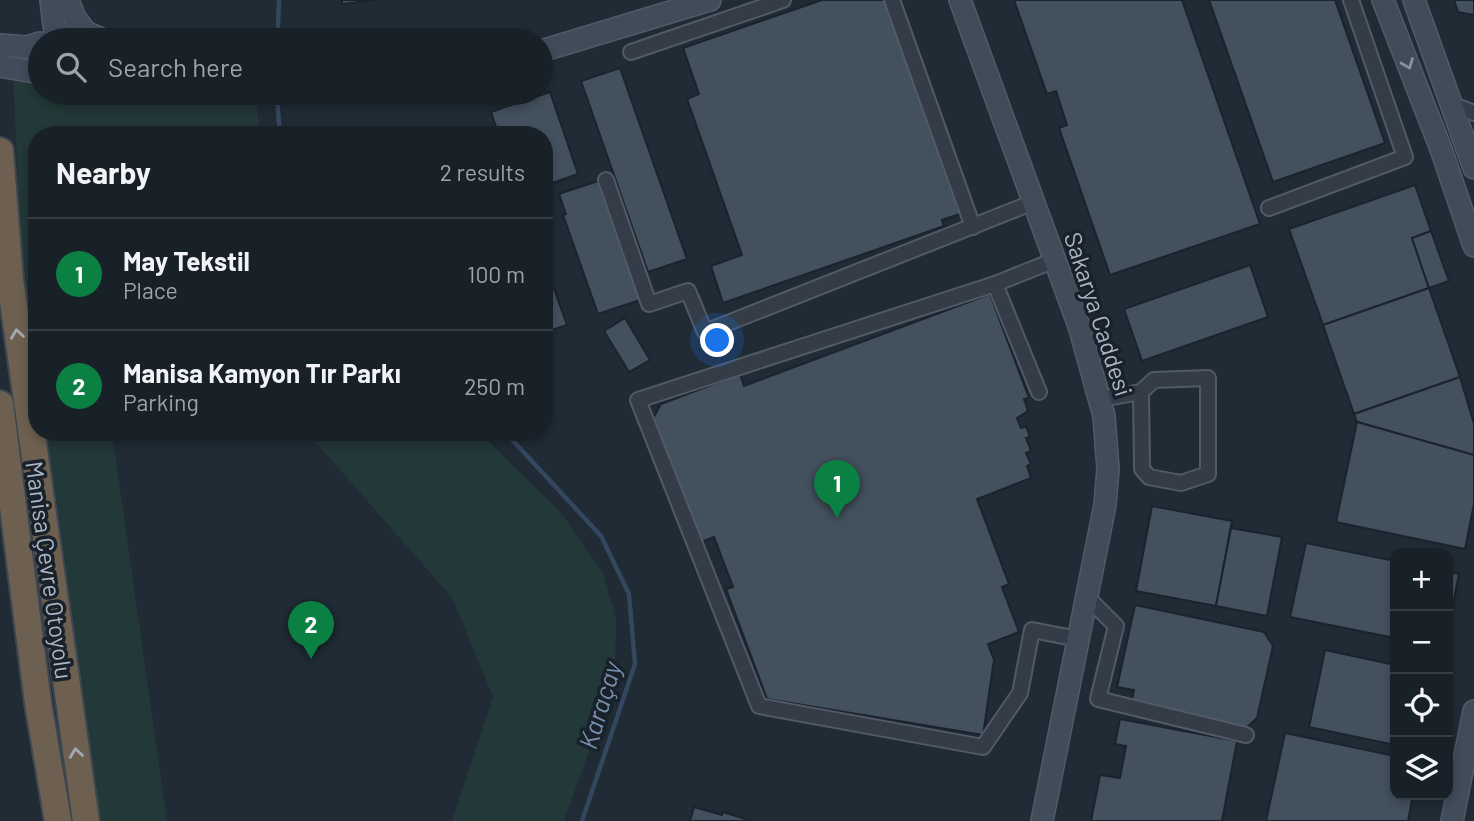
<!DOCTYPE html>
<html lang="en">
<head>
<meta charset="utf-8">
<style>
	:root { --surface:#182028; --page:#252d34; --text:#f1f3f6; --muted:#9fa3a8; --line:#363e45; --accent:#0b8043 }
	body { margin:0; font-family:Barlow,sans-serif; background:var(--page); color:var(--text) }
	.controls { position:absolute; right:21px; bottom:21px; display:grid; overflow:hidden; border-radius:14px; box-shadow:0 4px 10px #0003 }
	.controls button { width:63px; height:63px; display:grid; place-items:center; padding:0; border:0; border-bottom:2px solid var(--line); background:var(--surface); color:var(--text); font:35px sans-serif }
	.you { position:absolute; left:718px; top:341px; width:24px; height:24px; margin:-18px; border:5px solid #fff; border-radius:50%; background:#1a73e8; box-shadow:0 0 0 10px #1a73e833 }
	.badge { display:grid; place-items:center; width:46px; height:46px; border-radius:50%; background:var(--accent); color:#fff; font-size:23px; font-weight:700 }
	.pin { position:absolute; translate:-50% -58px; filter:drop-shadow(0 2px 4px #0008) }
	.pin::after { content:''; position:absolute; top:37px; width:24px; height:21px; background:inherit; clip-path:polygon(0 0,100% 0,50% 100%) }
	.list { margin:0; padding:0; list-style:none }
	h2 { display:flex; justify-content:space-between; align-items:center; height:91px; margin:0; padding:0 28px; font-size:30px }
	h2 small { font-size:23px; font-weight:400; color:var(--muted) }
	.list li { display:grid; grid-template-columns:46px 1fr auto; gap:21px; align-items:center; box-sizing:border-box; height:112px; padding:0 28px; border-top:2px solid var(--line) }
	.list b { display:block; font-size:26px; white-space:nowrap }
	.list p { margin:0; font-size:23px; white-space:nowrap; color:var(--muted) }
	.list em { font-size:23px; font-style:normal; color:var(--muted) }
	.icon { flex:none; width:38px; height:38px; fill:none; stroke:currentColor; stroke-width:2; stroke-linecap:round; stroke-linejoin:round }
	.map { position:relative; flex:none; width:1474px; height:821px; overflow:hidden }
	.search { position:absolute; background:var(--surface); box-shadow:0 4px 10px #0003; left:28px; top:28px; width:525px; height:77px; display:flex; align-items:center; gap:18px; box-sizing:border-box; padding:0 24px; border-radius:38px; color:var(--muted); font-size:26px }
	.panel { position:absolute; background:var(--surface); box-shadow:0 4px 10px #0003; left:28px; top:126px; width:525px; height:315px; border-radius:28px }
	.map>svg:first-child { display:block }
</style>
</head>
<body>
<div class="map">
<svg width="1474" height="821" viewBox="0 0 1474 821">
	<rect width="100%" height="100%" fill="#202b36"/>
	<!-- green -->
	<g fill="#233838">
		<polygon points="13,73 40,83 40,93 256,93 259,135 37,135 37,379 22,281"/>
		<polygon points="44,432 112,432 167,821 98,821"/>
		<polygon points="307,432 479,432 562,514 603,573 616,619 615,678 564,821 452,821 493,697 453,599"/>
	</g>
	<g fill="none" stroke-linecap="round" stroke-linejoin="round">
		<!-- stream -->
		<g stroke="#33475e" stroke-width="4.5">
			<polyline points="278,26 279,0"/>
			<polyline points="277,97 280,135"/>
			<polyline points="505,432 601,536 629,594 635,664 582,821"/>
		</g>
	</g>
	<!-- building -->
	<g fill="#43505e" stroke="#1b232d" stroke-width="2">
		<polygon points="342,0 376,0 342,4"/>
		<polygon points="822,0 885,0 960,214 942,220 944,226 723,303 711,266 742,255 687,99 699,94 683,48"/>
		<polygon points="1014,0 1182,0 1260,224 1110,275 1059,128 1067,125 1056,91 1047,94"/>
		<polygon points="1209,0 1335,0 1385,143 1273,182"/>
		<polygon points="1454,0 1474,0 1474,15 1458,12"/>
		<polygon points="620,68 687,259 648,272 581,81"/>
		<polygon points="550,92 578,174 544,186 544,135 499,135 491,112"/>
		<polygon points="598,181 640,300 598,314 563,215 566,214 559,194"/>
		<polygon points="1415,185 1431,231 1412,238 1429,288 1323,325 1289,229"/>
		<polygon points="1431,231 1449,281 1429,288 1412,238"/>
		<polygon points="544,261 567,325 549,331 544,317"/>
		<polygon points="1250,265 1268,317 1142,361 1124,309"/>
		<polygon points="1429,288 1460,377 1354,414 1323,325"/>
		<polygon points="990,294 1029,398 1024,399 1028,411 1017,418 1021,428 1026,426 1030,437 1026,438 1031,451 1026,453 1031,464 1027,466 1031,478 977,499 1009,584 1002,587 1019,632 988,644 994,660 983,735 767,699 726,589 733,587 714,537 699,543 652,420 661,404 740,374 744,386"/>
		<polygon points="625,318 650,360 629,372 604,331"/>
		<polygon points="1460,377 1474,424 1474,455 1357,422 1354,414"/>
		<polygon points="1357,422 1474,455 1474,504 1465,549 1336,522"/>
		<polygon points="1152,506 1232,521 1216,606 1136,591"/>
		<polygon points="1231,528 1282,537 1267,616 1216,606"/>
		<polygon points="1306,543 1395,561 1395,638 1290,617"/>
		<polygon points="1448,572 1459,574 1448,629"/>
		<polygon points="1135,605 1264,632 1273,646 1257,718 1245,729 1131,705 1134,690 1117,687"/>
		<polygon points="1325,650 1395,665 1395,745 1309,727"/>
		<polygon points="1120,719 1237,741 1222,821 1091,821 1100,775 1120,778 1126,746 1115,744"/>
		<polygon points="1285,733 1395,756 1395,795 1413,795 1408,821 1266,821"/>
		<polygon points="694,807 722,815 723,812 752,821 690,821"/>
	</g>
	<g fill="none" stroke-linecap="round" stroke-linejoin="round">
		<!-- street casing -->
		<g stroke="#515a65" stroke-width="18">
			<g id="street">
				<polyline points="892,0 973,227"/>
				<polyline points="631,52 783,0"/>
				<polyline points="1449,103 1474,113"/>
				<polyline points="606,180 649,304 688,291 705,332 1034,202"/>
				<polyline points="1269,208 1405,157 1351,0"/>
				<polyline points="1055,260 995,284 638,400 759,706 983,747 1020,693 1032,630 1078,639"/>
				<polyline points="995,284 1039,392"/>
				<polyline points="1100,399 1141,392 1154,380 1208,378 1208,474 1181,483 1149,477 1142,469 1141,392"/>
				<polyline points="1087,597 1116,626 1098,699 1246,735"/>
			</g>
		</g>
		<!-- secondary casing -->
		<g stroke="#515a65" stroke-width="24">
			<g id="secondary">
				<polyline points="51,0 54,25 60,38"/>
				<polyline points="68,0 75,18 85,31"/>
				<polyline points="960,0 1080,329 1104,416 1108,469 1105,505 1042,821"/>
				<polyline points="1383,0 1441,149 1474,246"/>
				<polyline points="1414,0 1474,168"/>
				<path d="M51,40C78,33 76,26 103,40"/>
				<polyline points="0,45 27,47 40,43"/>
				<polyline points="541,51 710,0"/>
				<polyline points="0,66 40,73"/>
				<polyline points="1452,821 1474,711"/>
			</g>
		</g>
		<!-- highway casing -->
		<g stroke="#3e4751" stroke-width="30">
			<g id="highway">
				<polyline points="0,151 10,279 86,821"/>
				<polyline points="0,404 38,703 58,821"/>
			</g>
		</g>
		<!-- street -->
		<use href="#street" stroke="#333c47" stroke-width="14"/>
		<!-- secondary -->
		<use href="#secondary" stroke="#414c5a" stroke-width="21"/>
		<!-- highway -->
		<use href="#highway" stroke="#6d6050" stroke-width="26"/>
	</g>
	<!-- one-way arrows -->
	<defs><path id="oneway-chevron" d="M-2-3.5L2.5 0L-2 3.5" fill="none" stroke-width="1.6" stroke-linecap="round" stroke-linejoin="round" transform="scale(1.75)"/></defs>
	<use stroke="#87929f" href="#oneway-chevron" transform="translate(1408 64) rotate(69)"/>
	<g stroke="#a3aab3">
		<use href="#oneway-chevron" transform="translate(17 334) rotate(-98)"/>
		<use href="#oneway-chevron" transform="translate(76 753) rotate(-98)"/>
	</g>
	<g text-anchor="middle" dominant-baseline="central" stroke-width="7" stroke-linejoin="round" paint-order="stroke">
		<!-- street labels -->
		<g font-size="24" fill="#adb7c4" stroke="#19212b">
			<text transform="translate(1099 314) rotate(72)">Sakarya Caddesi</text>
			<text transform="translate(50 570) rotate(82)">Manisa Çevre Otoyolu</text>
		</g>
		<!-- water labels -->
		<g font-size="26" font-style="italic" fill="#758fac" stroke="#19212b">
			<text transform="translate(599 705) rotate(-73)">Karaçay</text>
		</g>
	</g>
</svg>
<div class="controls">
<button>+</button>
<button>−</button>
<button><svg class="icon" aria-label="locate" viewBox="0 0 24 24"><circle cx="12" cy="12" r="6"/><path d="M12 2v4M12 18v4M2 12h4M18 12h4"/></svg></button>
<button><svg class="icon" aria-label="layers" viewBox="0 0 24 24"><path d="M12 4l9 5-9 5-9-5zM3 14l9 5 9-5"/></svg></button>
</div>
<div class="you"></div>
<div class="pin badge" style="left:837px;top:518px">1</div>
<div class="pin badge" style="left:311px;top:659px">2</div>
<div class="search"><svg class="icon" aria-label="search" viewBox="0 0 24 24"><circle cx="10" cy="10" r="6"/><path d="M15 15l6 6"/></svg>Search here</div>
<section class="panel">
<h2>Nearby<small>2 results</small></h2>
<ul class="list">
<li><span class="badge">1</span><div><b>May Tekstil</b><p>Place</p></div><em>100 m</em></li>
<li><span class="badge">2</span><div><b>Manisa Kamyon Tır Parkı</b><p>Parking</p></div><em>250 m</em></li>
</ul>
</section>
</div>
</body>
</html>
